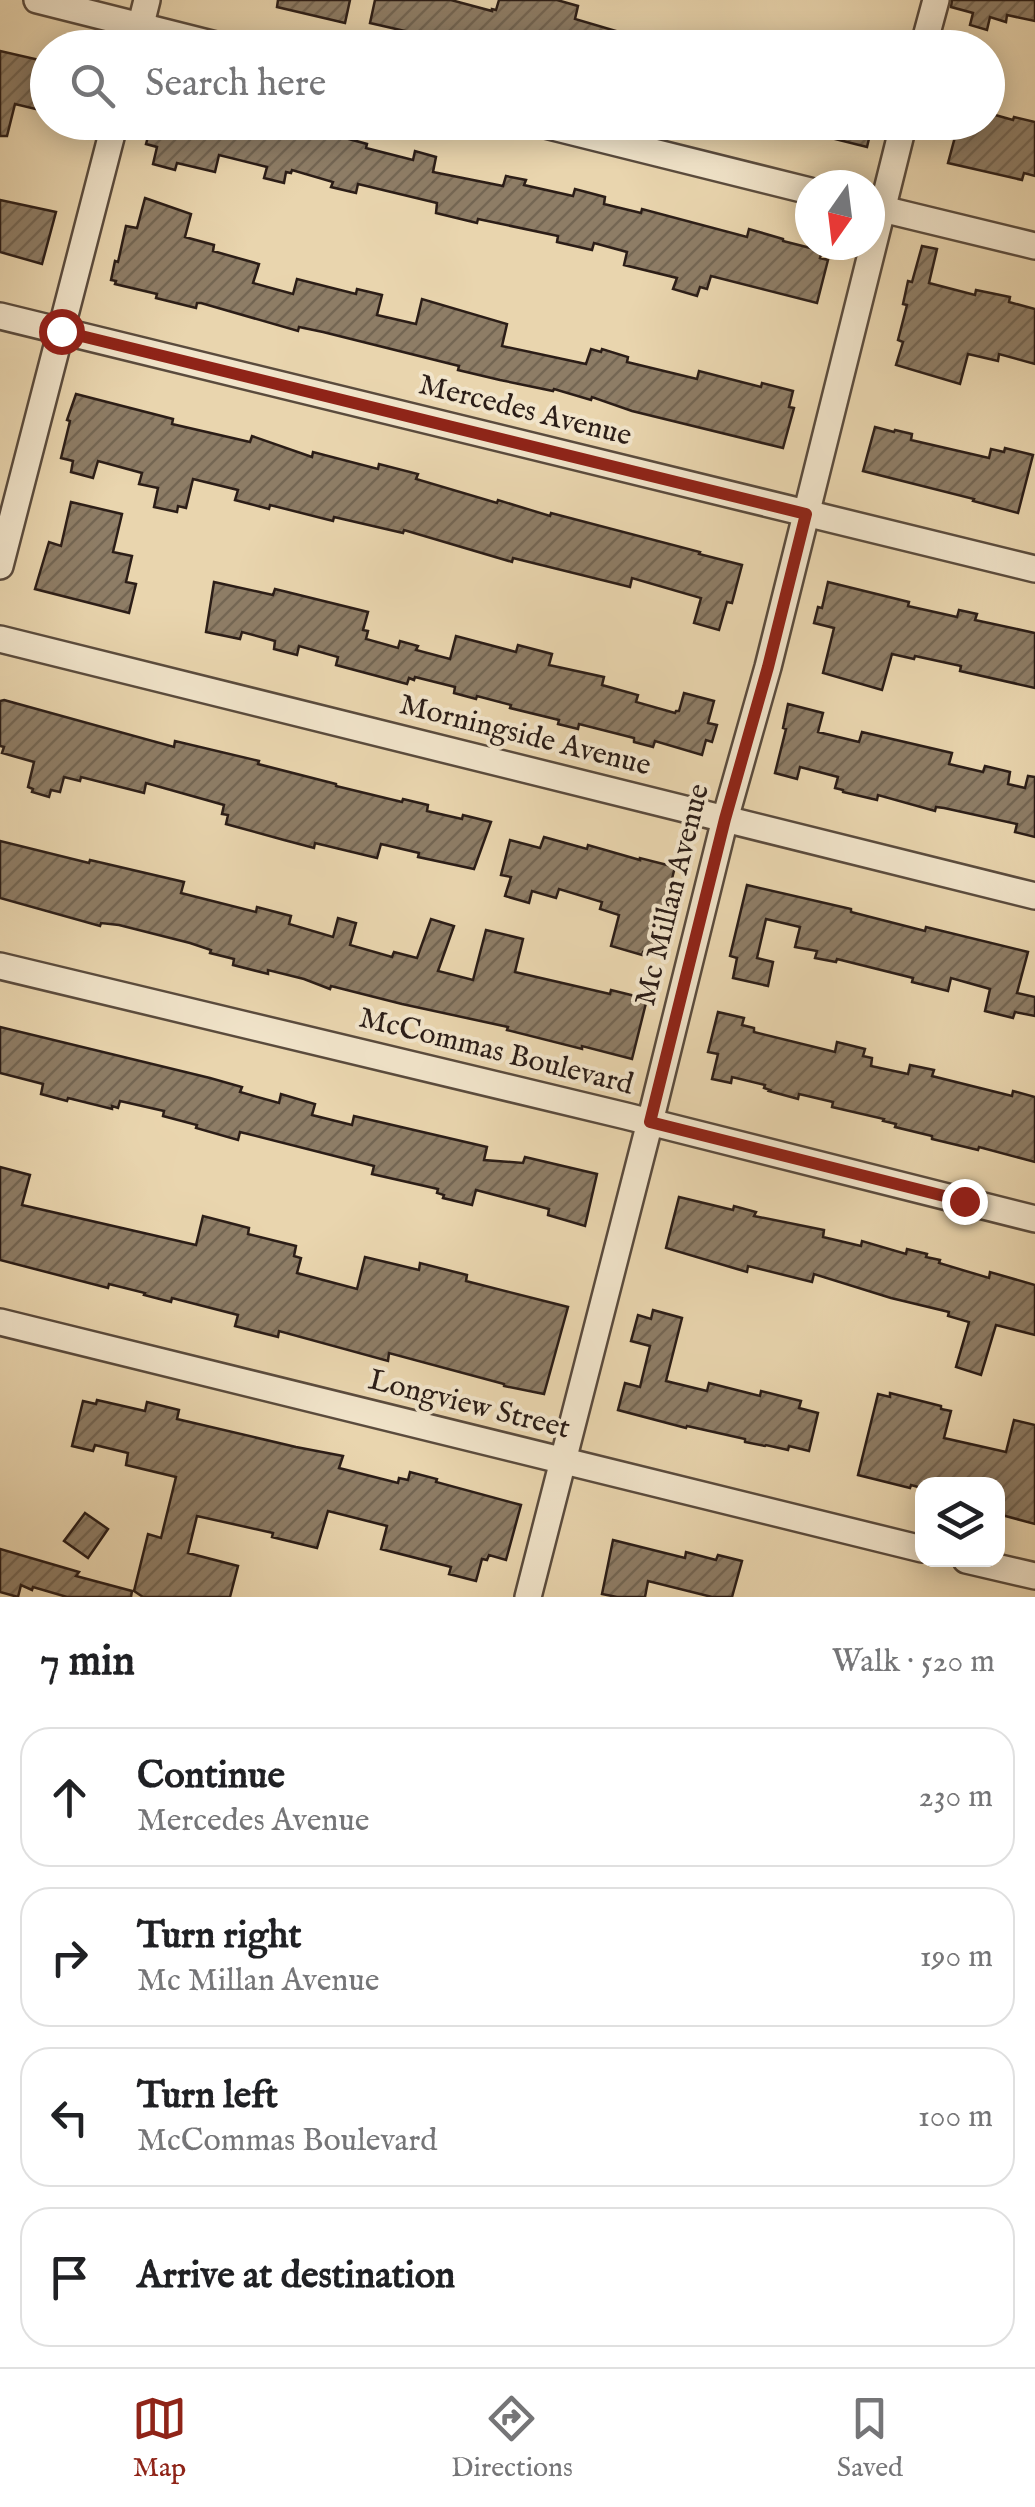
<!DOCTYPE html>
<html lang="en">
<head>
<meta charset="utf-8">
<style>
	:root { --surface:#fff; --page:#f6f6f6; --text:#202124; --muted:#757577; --line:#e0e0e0; --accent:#8f2418 }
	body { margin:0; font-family:"IM FELL English",serif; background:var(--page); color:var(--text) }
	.controls { position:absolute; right:30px; bottom:30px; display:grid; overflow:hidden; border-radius:20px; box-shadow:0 5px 25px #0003 }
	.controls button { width:90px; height:90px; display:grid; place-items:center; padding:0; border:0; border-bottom:2px solid var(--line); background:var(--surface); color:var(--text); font:50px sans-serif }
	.compass { position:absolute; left:795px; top:170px; width:90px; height:90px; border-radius:50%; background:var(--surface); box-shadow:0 5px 25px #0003; rotate:194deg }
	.stop { position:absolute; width:30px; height:30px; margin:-22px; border:8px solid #8f2418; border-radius:50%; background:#fff }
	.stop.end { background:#8f2418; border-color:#fff; box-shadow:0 2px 10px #0008 }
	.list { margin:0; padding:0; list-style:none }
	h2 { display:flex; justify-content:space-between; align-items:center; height:130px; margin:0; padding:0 40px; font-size:42px }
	h2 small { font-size:32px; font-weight:400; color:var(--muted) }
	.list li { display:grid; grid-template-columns:65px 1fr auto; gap:30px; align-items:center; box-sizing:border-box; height:140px; margin:0 20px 20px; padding:0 20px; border:2px solid var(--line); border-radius:30px }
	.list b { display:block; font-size:38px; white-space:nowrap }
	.list p { margin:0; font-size:32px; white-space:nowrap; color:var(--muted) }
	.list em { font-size:32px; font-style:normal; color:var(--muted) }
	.icon { flex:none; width:55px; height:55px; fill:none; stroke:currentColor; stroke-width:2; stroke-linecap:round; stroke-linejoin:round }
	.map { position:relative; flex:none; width:1035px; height:1597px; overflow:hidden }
	.search { position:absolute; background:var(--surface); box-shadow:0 5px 25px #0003; left:30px; right:30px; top:30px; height:110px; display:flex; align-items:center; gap:25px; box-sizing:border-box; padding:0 35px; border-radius:55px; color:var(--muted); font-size:38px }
	.sheet { height:770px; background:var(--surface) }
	nav { display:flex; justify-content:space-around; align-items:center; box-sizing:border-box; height:140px; border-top:2px solid var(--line); background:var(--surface); font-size:28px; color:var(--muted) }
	nav a { display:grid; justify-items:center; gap:5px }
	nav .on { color:var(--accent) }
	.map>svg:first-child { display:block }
</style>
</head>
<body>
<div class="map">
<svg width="1035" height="1597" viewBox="0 0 1035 1597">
	<defs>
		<pattern id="building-hatch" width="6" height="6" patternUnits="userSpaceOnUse" patternTransform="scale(2.5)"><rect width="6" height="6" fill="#8e7d66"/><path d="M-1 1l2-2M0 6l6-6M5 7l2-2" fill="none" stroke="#746653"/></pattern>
	</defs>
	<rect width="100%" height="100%" fill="#e9d5ae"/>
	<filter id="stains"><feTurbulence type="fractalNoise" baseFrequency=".002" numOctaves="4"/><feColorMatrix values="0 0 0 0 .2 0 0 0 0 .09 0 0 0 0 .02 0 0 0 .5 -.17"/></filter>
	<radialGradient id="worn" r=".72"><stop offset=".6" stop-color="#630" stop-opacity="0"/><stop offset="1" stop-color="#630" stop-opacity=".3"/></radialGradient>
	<!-- building -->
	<g fill="url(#building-hatch)" stroke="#2b1d17" stroke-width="2.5">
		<polygon points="278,0 350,0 345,23 277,7"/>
		<polygon points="375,0 451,0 492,11 492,9 496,10 499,0 557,0 578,6 575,19 653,42 652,48 456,48 418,38 418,34 370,23"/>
		<polygon points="952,0 1035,0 1035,21 1007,15 1006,22 990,17 987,30 970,25 973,13 951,7"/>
		<polygon points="0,51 48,62 48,112 15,104 7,136 0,136"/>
		<polygon points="988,113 1013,120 1014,117 1035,122 1035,176 1024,173 1022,180 948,163 959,122 988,122"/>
		<polygon points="152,122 302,122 317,126 316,130 367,144 366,148 413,160 415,151 436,157 433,172 503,186 506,176 526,180 524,185 573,196 575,189 605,197 604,204 641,213 642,209 747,237 749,229 783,239 783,241 822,251 820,258 828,260 817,303 711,276 707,289 700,287 697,296 673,289 677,278 624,265 627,252 594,243 592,250 557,242 558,236 478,219 477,223 436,213 437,203 358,184 356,193 331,187 333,182 292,170 291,173 286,172 284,183 264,178 267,167 219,155 215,172 177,163 175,170 153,164 157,147 146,144"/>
		<polygon points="796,122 873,122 867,147 795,129"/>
		<polygon points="145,198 191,214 185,237 214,245 213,251 259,264 253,283 293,294 297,279 356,294 357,289 382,295 377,315 416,324 422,299 507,324 502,346 586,364 591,349 601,352 602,349 628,357 627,362 697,379 699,371 761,387 762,383 793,391 789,407 794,408 783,448 632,411 592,397 591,400 554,389 553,391 500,380 458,370 459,366 323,332 299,327 298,331 201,303 197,303 196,308 156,298 157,294 115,284 116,281 111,280 115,261 118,262 126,226 137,228"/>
		<polygon points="0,200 56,212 42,264 0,252"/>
		<polygon points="922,246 937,249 929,283 975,295 976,290 1010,297 1009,302 1035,309 1035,364 999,354 998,361 968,354 960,384 896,365 903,342 898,340 907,305 903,304 908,281 912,282"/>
		<polygon points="76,394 173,419 172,424 250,442 252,436 312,457 313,452 378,469 379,464 418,474 416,479 497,503 498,500 550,516 551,513 700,552 699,554 742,565 732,603 727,602 719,630 694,623 701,598 632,578 630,587 513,558 512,562 404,530 403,533 334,517 333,521 270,505 269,509 235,500 238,490 193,479 186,508 178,506 177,512 154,507 158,488 139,484 142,473 98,461 93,478 71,472 73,461 61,458 70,421 67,420"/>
		<polygon points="875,427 894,432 895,430 912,434 911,440 989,458 991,449 1004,452 1005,448 1033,455 1018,513 973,501 974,499 863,471"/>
		<polygon points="71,502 122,514 113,552 132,556 126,582 136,584 129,613 35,589 49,542 61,546"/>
		<polygon points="214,582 273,595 275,589 368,612 363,630 368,631 366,639 398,648 400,641 418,646 416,650 450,659 456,636 516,652 518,645 552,654 549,665 604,677 602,685 638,695 636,702 675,713 676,711 679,711 684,693 714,701 708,723 717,725 712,742 706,740 702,755 655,741 653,747 634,742 634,738 579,724 578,729 558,724 559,720 510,708 511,705 477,696 476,699 454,693 455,687 415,677 414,680 409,678 407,684 336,665 338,657 299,646 297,655 274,649 275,641 242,632 240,639 206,632"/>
		<polygon points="828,582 909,602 908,606 957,617 959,610 977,614 975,620 1035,633 1035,688 960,671 961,666 915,656 914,659 892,654 882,690 823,673 834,628 814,623 818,607 822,608"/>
		<polygon points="4,700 174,747 175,741 259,761 258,764 336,784 336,786 402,802 403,799 428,805 427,811 462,819 463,815 491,822 474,869 418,857 419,853 381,844 377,858 315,843 314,848 284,840 226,824 228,815 222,814 224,805 146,783 144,793 81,777 80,781 64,777 60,792 51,790 49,797 32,792 33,789 28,787 34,762 2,753 4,747 0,746 0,701"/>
		<polygon points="788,704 823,713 818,732 859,742 862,732 952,753 949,764 983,772 985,766 1010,772 1008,784 1025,788 1028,776 1035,777 1035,837 1015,832 1017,824 944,808 936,807 935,811 878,795 877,800 843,792 843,790 835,788 838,777 800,767 797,779 775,773 786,729 783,728"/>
		<polygon points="544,837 587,849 588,845 640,860 640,858 675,867 658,933 666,936 661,956 643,952 642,955 611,946 619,915 600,909 602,902 559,889 556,898 532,891 529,903 505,896 511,877 501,875 510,840 540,848"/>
		<polygon points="0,841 89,863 90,860 184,882 181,893 256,912 257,907 291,916 289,924 333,937 338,918 356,923 350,945 392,957 394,952 417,958 431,919 454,926 438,971 473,980 486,930 523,939 515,972 610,994 611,990 647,999 632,1059 582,1046 582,1049 507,1030 508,1027 402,1004 331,986 330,989 304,979 268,970 268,974 233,965 234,959 210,953 211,950 190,943 119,925 101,923 100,926 0,898"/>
		<polygon points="747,885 851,909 851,912 925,931 926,927 1028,952 1017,993 1035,997 1035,1016 1015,1012 1013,1018 985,1011 990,989 951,978 948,991 912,982 913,978 837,959 836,962 815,958 817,951 795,947 800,927 766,919 757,958 773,962 768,986 733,978 737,958 730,956"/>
		<polygon points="718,1012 744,1018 742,1025 754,1028 754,1032 835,1052 837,1042 865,1049 863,1056 872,1058 871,1066 908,1074 910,1065 934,1070 932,1076 1012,1096 1013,1091 1035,1097 1035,1162 979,1147 978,1150 932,1139 932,1136 895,1127 896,1124 883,1121 884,1119 832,1107 833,1102 799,1094 798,1099 769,1091 770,1090 764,1088 765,1085 732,1077 731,1083 712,1079 718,1054 708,1052"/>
		<polygon points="0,1027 210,1078 242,1087 240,1092 279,1103 281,1094 315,1104 312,1115 352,1125 354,1116 487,1147 484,1160 523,1163 525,1157 597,1174 585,1226 548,1215 549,1209 476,1190 472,1205 443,1198 444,1195 437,1193 438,1189 372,1174 374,1166 240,1132 238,1140 196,1128 197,1125 163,1116 164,1111 120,1101 118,1108 112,1106 112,1109 68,1098 67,1101 41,1094 43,1084 0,1073"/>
		<polygon points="0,1167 30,1175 22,1205 196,1245 203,1216 249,1228 248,1234 296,1246 294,1256 301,1258 297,1273 357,1289 365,1257 419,1270 420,1263 467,1275 466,1281 568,1307 544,1394 504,1386 504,1384 389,1353 388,1361 279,1331 278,1337 235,1326 238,1315 172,1298 171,1302 144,1295 145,1293 109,1284 108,1288 0,1260"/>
		<polygon points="679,1197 733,1210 734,1206 756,1212 754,1216 824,1230 823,1237 861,1246 862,1241 906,1254 907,1249 927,1254 926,1257 940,1260 939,1263 989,1278 990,1272 1035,1285 1035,1335 996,1325 981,1375 956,1367 969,1322 948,1316 949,1312 891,1298 814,1274 812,1282 748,1266 747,1272 666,1248"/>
		<polygon points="653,1310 682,1318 666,1381 707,1391 709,1383 760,1396 761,1391 801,1401 799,1408 818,1413 809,1451 789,1446 788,1450 766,1445 765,1446 745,1442 745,1439 687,1426 686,1428 618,1410 625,1383 640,1387 650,1346 631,1341 638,1315 651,1319"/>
		<polygon points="890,1393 941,1406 941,1409 951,1411 944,1438 1006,1452 1014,1420 1035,1425 1035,1524 998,1514 998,1484 922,1484 922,1488 911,1485 910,1488 858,1475 878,1394 890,1397"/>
		<polygon points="97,1400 145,1411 147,1402 179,1410 177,1419 296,1447 343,1456 339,1468 398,1483 399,1478 408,1480 410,1472 437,1479 436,1482 521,1505 506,1560 489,1555 487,1560 482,1559 476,1581 449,1574 451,1567 381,1549 387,1526 328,1511 317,1548 272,1537 273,1533 197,1516 188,1553 238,1566 230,1597 143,1597 134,1591 148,1534 161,1538 176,1477 126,1465 128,1453 95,1445 93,1451 72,1446 83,1401 96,1404"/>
		<polygon points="85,1513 108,1529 88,1558 64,1541"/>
		<polygon points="613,1540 685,1558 686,1552 716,1560 718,1555 742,1561 732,1597 712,1597 648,1581 645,1597 617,1597 602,1594"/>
		<polygon points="0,1549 79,1572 76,1576 132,1591 131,1597 67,1597 33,1587 32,1590 21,1585 18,1597 0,1592"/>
	</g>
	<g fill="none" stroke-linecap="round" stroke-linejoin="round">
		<!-- minor casing -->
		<g stroke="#5a4b3d" stroke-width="30">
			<g id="minor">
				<polyline points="37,0 228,48"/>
				<polyline points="135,48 147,0"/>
				<polyline points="923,48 936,0"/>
				<polyline points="533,122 810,191"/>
				<polyline points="870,206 1035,246"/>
				<polyline points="0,316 1035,569"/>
				<polyline points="0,566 115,122"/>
				<polyline points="0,639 1035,896"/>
				<polyline points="0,966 626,1116 1035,1219"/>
				<polyline points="0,1322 922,1549"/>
				<polyline points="966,1560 1035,1576"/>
				<polyline points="528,1597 650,1122 725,819 768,667 904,122"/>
			</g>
		</g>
		<!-- minor -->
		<use href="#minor" stroke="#f1e4ca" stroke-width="25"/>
	</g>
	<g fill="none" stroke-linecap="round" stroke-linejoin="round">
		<!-- route -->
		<polyline stroke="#8f2418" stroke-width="12" points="61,331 806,514 768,667 725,819 650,1122 964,1201"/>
	</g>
	<g text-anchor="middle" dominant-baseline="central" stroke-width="8" stroke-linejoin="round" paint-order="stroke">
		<!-- street labels -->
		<g font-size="30" fill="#2b1d17" stroke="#f1e4ca">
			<text transform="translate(525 411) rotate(14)">Mercedes Avenue</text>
			<text transform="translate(525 736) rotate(14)">Morningside Avenue</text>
			<text transform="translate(673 895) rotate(-76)">Mc Millan Avenue</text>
			<text transform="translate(496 1052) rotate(14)">McCommas Boulevard</text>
			<text transform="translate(469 1405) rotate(14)">Longview Street</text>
		</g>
	</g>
	<rect width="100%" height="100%" filter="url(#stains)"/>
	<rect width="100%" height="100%" fill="url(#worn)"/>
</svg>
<div class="controls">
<button><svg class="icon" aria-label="layers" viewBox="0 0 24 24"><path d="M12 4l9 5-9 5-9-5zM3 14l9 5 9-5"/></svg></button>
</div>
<svg class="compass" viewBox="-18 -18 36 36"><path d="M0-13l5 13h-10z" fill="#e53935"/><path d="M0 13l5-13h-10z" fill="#757577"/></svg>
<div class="stop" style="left:61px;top:331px"></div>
<div class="stop end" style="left:964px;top:1201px"></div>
<div class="search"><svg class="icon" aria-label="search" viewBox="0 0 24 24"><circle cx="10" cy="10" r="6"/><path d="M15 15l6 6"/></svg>Search here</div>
</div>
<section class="sheet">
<h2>7 min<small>Walk · 520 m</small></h2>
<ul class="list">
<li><svg class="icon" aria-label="ahead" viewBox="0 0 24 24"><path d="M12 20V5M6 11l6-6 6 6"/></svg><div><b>Continue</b><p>Mercedes Avenue</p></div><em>230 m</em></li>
<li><svg class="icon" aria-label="right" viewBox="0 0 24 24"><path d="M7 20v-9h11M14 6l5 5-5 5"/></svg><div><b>Turn right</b><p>Mc Millan Avenue</p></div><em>190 m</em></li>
<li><svg class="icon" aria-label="left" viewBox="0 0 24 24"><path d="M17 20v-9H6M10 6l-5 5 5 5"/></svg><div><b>Turn left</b><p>McCommas Boulevard</p></div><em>100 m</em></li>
<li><svg class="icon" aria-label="arrive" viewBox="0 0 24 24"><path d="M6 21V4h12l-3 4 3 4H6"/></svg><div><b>Arrive at destination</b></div></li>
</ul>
</section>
<nav>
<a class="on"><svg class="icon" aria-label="map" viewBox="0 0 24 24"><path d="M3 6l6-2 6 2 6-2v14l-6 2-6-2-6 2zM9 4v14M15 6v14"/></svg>Map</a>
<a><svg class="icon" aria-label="directions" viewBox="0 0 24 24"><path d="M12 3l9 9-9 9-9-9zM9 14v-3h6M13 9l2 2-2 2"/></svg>Directions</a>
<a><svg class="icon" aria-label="saved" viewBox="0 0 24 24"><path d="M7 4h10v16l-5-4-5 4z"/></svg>Saved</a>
</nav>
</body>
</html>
